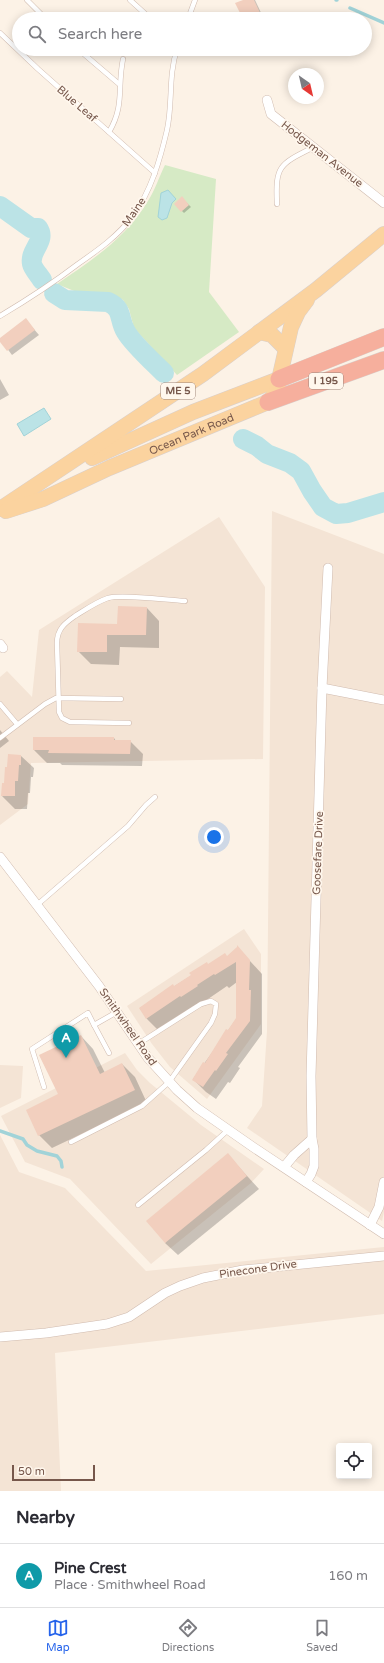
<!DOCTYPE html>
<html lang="en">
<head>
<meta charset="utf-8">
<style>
	:root { --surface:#fff; --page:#f7f7f7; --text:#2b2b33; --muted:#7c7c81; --line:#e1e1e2; --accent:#2563eb }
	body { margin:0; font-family:"Varela Round",sans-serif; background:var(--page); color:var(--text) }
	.controls { position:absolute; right:12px; bottom:12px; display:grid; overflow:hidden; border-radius:4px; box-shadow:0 2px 10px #0003 }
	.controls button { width:36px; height:36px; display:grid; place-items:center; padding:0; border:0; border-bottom:1px solid var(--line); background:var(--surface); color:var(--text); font:20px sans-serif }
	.compass { position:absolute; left:288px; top:68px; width:36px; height:36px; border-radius:50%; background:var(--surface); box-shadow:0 2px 10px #0003; rotate:146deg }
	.scale { position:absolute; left:12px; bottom:10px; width:83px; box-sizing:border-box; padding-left:4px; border:2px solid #76574b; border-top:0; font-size:11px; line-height:14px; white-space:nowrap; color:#76574b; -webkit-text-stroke:3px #fff7ed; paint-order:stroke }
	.you { position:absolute; left:214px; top:837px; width:14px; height:14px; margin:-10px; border:3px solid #fff; border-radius:50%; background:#1a73e8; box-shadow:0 0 0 6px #1a73e833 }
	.badge { display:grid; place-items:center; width:26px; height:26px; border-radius:50%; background:var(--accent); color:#fff; font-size:13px; font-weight:700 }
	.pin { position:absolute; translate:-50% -33px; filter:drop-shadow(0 1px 2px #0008) }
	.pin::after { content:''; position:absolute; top:21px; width:14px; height:12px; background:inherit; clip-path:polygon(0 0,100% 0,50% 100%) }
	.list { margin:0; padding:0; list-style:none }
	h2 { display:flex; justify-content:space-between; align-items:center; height:52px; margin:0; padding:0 16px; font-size:17px }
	h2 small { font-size:13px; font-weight:400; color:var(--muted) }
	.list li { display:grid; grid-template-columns:26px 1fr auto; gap:12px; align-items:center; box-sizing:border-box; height:64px; padding:0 16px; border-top:1px solid var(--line) }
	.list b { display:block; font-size:15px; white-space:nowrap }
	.list p { margin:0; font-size:13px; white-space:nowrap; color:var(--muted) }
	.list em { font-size:13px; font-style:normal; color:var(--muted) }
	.icon { flex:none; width:22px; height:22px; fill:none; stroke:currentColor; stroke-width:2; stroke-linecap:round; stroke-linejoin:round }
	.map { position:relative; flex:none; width:384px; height:1491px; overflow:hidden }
	.search { position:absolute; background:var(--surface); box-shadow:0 2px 10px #0003; left:12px; right:12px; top:12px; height:44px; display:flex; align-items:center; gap:10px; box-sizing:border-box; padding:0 14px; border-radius:22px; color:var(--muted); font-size:15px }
	.sheet { height:116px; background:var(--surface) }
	nav { display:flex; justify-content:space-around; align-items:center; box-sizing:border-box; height:56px; border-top:1px solid var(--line); background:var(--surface); font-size:11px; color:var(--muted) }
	nav a { display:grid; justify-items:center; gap:2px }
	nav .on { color:var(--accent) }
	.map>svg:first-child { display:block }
</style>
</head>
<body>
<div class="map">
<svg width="384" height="1491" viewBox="0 0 384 1491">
	<rect width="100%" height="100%" fill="#fcf2e6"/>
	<!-- residential -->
	<g fill="#f4e4d5">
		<polygon points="272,511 384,554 384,1212 382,1221 247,1128 262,1106 267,1031"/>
		<polygon points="219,517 265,587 263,759 31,763 28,804 0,825 0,677 7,671 32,697 39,630"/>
		<polygon points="244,929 261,954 261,1024 207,1099 170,1067 152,1044 127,1006"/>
		<polygon points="125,1053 137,1070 150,1083 201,1125 264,1169 251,1183 151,1264 70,1179 25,1162 1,1116"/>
		<polygon points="0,1065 23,1066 21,1098 0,1108"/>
		<polygon points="0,1135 19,1172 65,1188 146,1271 384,1247 384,1314 55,1353 61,1491 0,1491"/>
	</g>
	<!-- green -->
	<path fill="#d6eac5" d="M165,165L216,179L209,292L239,332L177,375L134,328L129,309L123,300L115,295H84L57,284C92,260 126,238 148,201C155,190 159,177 165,165Z"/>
	<!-- water -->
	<g fill="#bbe3e6" stroke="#a1d3d8">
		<polygon points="168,190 176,199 172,203 167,218 162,220 158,217 161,193"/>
		<polygon points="44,408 51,419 24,436 17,424"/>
	</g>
	<!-- shadow -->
	<g fill="#0003">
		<polygon points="245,0 255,0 264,19 244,19"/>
		<polygon points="182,198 191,207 184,213 175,204"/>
		<polygon points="26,320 39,335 12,355 0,339"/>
		<polygon points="0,379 9,395 0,400"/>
		<polygon points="147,608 159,621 159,648 120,647 119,665 91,664 78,651"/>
		<polygon points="0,730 9,741 0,748"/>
		<polygon points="114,738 116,741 130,741 143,754 142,766 62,765 60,763 47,763 34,750"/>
		<polygon points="21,756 34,768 33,777 31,777 30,793 28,793 27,809 15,809 2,796 5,784"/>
		<polygon points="238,948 262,974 262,1034 238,1067 240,1068 230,1083 228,1082 216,1099 206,1092 193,1079 237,1018 237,982 229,988 227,986 160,1032 147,1019 140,1008 208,965 228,957"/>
		<polygon points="81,1036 93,1049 105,1073 122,1064 135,1077 147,1103 52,1148 39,1135 59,1095"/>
		<polygon points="228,1155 259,1189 178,1255 165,1243"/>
	</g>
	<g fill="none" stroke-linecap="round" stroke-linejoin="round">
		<!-- stream -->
		<g stroke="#a1d3d8" stroke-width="3.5">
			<polyline points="336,0 337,0"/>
			<polyline points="350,8 384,23"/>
			<polyline points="0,1131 23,1139 27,1145 37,1151 57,1156 61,1161 62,1167"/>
		</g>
		<!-- river -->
		<g stroke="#bbe3e6" stroke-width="20">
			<path d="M0,206L31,228H38C47,241 29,250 32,264C33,269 39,275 42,280"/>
			<path d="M54,293L65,300L108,302C124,309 118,319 126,332C133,344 153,362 164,373"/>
			<polyline points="243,439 257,446 267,454 290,463 301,471 312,491 323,507 336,514 348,513 384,502"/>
		</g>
	</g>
	<!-- building -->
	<g fill="#f2cfbe">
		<polygon points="243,0 254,0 261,15 253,19 243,19 235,3"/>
		<polygon points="182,196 189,205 181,212 174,204"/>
		<polygon points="26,318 35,330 7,351 0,342 0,338"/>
		<polygon points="118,606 147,607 146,635 107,635 107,652 77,652 78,623 117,624"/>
		<polygon points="33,737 114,737 114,740 131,740 130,754 48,753 49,750 33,750"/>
		<polygon points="8,754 21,755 21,765 19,765 18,781 15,781 15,796 1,796 2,783 4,783 5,767 7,767"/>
		<polygon points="237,945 250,960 249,990 251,990 250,1021 226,1053 228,1054 216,1071 215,1070 203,1087 192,1080 203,1062 205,1063 226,1029 228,1030 236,1018 236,962 215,975 214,974 197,985 198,986 181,997 180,996 146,1019 139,1008 173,984 174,986 191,975 189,973 207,962 208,964 225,953 227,956 237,947"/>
		<polygon points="81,1035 100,1074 122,1063 135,1090 38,1136 26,1110 58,1094 39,1055"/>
		<polygon points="228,1153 247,1176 165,1243 146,1221"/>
	</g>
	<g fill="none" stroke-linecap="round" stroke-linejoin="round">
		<!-- lane casing -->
		<g stroke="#d0bbaf" stroke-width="5.5">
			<g id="lane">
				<polyline points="27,0 46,19"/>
				<polyline points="130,0 151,19"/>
				<polyline points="188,19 195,0"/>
				<polyline points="0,33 38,69 155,173"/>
				<polyline points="78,49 119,84"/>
				<path d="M109,132C125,105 117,88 123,59"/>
				<path d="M277,204C275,165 280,164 314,147"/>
				<path d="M0,316C27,300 53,283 78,264C98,250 118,236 133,216C151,191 160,160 167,130C173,103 168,76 177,49"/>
				<polyline points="0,704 17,724"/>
				<path d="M129,723L70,722L62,718L59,712L57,643C57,629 65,623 75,616C85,610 96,602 108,598C123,594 166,600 185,601"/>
				<polyline points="0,738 45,704 56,698 121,699"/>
				<polyline points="37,905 128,826 146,805 155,797"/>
				<polyline points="109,1053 94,1025 117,1012"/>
				<polyline points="44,1087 32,1049 88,1013 94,1025"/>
				<polyline points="71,1142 142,1106 169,1082 211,1023 215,1014 216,1004 211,1001 201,1004 138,1044"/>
				<polyline points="138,1205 206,1150 228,1130"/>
			</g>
		</g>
		<!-- street casing -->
		<g stroke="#d0bbaf" stroke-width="10">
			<g id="street">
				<polyline points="267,100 271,114 384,203"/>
				<polyline points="0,644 3,648"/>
				<polyline points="322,688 384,700"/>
				<polyline points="0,857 99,986 148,1058 177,1090 197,1108 253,1147 384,1234"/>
				<polyline points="284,1167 294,1155 312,1139"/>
				<polyline points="306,1182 311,1174 314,1166 314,1149 312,1139 311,1076 322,688 328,568"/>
				<polyline points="370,1225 379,1207 384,1182"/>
				<polyline points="0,1337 46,1333 107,1324 129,1317 165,1293 180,1286 203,1278 243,1270 384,1256"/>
			</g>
		</g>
		<!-- primary casing -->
		<g stroke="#d9d0cd" stroke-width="16">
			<g id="primary">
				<polyline points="259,332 272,335 285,348"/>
				<polyline points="92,458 193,412 279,379"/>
				<polyline points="0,509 203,374 316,290 384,234"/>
				<path id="s1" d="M6,511L43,499L109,468L268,402L276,393L291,327L298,312L307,300"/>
			</g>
		</g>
		<!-- highway casing -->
		<g stroke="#d9d0cd" stroke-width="18">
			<g id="highway">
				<polyline points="279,379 384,337"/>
				<polyline points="268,402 384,360"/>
			</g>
		</g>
		<!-- lane -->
		<use href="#lane" stroke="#fff" stroke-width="4.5"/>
		<!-- street -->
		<use href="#street" stroke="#fff" stroke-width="9"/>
		<!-- primary -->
		<use href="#primary" stroke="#fbd39f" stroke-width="15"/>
		<!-- highway -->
		<use href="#highway" stroke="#f6af9d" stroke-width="17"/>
	</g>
	<g text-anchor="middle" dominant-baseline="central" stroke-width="3.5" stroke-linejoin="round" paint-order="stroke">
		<!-- shield labels -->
		<g fill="#fff7ed" stroke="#9f877c" stroke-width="1">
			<rect x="309" y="373" width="34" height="16" rx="3"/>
			<rect x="161" y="383" width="34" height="16" rx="3"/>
		</g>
		<g font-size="10" font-weight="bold" fill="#76574b">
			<text x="326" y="381">I 195</text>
			<text x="178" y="391">ME 5</text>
		</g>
		<!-- street labels -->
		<g font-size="11" fill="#76574b" stroke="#fff7ed">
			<text transform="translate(77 104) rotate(41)">Blue Leaf</text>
			<text transform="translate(322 154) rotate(38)">Hodgeman Avenue</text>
			<text transform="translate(134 212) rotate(-55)">Maine</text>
			<text stroke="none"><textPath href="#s1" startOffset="201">Ocean Park Road</textPath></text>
			<text transform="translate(318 853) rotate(-88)">Goosefare Drive</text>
			<text transform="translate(128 1027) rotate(55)">Smithwheel Road</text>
			<text transform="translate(258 1269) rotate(-8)">Pinecone Drive</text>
		</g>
	</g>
</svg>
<div class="controls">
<button><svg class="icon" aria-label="locate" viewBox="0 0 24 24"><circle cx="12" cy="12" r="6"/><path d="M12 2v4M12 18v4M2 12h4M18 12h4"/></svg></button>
</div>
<svg class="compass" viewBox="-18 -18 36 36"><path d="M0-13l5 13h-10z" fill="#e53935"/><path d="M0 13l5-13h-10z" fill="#7c7c81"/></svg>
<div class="scale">50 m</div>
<div class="you"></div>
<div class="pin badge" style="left:66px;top:1058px;background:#0f9aa8">A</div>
<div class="search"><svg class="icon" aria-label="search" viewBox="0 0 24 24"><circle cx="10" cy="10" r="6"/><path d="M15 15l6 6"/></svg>Search here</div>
</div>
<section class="sheet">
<h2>Nearby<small></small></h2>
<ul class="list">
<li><span class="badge" style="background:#0f9aa8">A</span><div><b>Pine Crest</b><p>Place · Smithwheel Road</p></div><em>160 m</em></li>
</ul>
</section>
<nav>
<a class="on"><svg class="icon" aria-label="map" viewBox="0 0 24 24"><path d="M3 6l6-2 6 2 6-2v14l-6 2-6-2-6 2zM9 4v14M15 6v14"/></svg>Map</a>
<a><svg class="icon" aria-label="directions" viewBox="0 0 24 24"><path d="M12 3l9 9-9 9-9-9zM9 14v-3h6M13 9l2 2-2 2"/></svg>Directions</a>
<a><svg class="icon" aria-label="saved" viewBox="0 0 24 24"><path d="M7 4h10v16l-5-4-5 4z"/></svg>Saved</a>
</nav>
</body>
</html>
